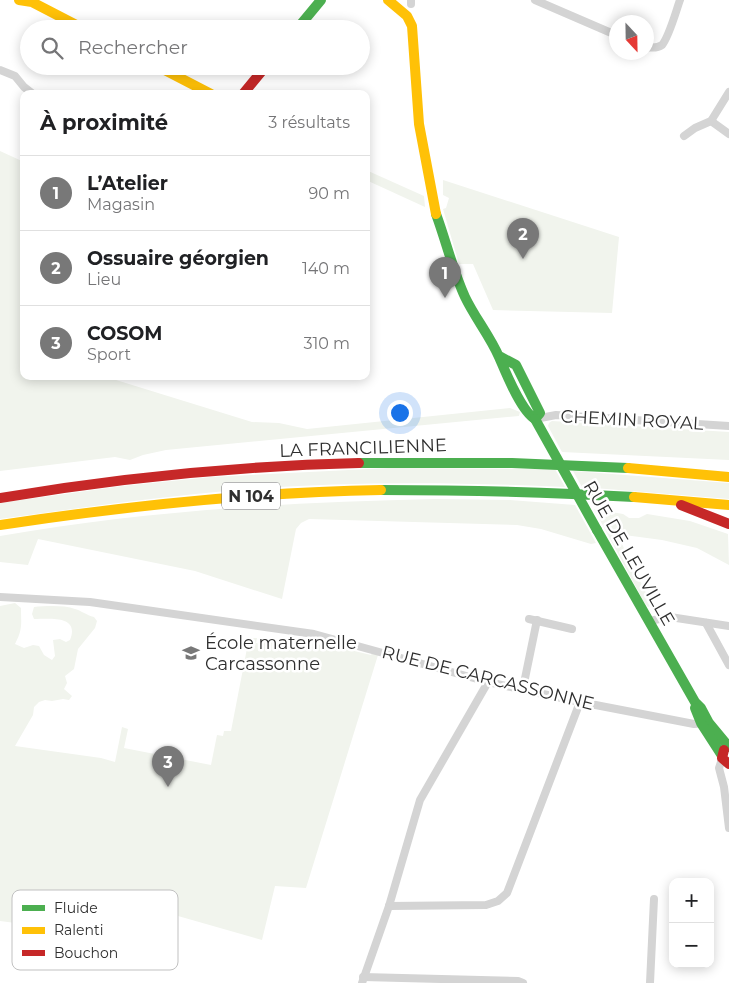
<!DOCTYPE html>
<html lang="fr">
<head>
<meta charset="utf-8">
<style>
	:root { --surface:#fff; --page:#f6f6f6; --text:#202124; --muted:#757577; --line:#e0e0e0; --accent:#787878 }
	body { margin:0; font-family:Montserrat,sans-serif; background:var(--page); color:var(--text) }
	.controls { position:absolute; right:15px; bottom:15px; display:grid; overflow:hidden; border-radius:10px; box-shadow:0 2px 12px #0003 }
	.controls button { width:45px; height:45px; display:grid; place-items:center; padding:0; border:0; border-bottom:1px solid var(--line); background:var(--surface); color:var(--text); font:25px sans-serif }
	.compass { position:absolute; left:609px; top:15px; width:45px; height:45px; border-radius:50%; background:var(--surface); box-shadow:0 2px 12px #0003; rotate:158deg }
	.you { position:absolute; left:399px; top:412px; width:18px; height:18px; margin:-12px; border:4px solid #fff; border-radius:50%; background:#1a73e8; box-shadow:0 0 0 8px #1a73e833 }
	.badge { display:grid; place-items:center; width:32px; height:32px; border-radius:50%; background:var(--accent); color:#fff; font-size:16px; font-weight:700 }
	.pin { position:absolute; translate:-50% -41px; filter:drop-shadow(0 1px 2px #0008) }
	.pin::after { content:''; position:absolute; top:26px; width:18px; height:15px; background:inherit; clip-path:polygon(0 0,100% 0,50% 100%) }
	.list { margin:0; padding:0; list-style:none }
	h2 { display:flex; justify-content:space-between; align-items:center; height:65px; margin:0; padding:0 20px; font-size:21px }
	h2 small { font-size:16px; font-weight:400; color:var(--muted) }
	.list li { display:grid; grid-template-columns:32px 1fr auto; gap:15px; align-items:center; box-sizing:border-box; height:75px; padding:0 20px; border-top:1px solid var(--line) }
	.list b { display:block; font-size:19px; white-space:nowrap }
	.list p { margin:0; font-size:16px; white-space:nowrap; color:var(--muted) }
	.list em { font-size:16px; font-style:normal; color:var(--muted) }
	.icon { flex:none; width:28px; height:28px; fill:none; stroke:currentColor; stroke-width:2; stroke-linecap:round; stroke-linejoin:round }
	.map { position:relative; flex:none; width:729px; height:983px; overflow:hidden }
	.search { position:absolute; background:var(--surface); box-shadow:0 2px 12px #0003; left:20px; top:20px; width:350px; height:55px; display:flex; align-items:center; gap:12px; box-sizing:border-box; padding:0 18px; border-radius:28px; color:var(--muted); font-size:19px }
	.panel { position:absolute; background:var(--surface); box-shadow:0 2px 12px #0003; left:20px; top:90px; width:350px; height:290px; border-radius:10px }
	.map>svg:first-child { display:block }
</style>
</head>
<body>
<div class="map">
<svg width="729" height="983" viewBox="0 0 729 983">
	<rect width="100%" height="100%" fill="#fff"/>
	<!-- green -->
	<g fill="#f1f4ed">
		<polygon points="0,151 24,162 24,376 111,376 116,380 252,422 279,423 307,429 510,408 520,412 519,416 166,450 143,455 130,460 115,457 0,471"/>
		<polygon points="366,170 424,196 425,207 366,180"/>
		<polygon points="443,180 619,237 612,313 493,310 473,264 459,264 443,209 446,208 449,198 443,195"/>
		<polygon points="552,421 729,432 729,460 562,452 548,426 549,423"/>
		<path d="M389,468L555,469L565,487C456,482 345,481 236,490C157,497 79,508 0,519V503L122,486L211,477Z"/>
		<polygon points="573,471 729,483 729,499 582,487"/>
		<path d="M435,499L510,500L575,505L596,543L591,544L541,529L517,525L309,519L301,523L296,529L282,599L195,571L38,539L28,565L0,562V536C144,511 289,502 435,499Z"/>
		<polygon points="594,509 623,514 629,518 639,518 647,514 690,521 728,534 729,565 697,548 662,540 617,534 652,605 648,607 644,602"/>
		<path d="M15,603L21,608C21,624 23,629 15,644L24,648L33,645L39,646L44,655L52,660L55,656L53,640L60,639L66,642L70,640C80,615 50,619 34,619L32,614L34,607C46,606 64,605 75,609C82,611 86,615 94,617L97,621L95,628L78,649L74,669L65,676L67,683L64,689L72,696L69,700L63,699L52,701L45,700L39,702L34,707L33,715L15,746L101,758L115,762L122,727L128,729L124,748L211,765L217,735L223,736L224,731H231L249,638H257L256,643L260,644L262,639L278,642L280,638L346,649L371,655L372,653L378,655L306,888L275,886L262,940L150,908L141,935L70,930L0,921V606Z"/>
	</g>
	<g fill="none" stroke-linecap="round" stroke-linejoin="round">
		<!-- street -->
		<g stroke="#d4d4d4" stroke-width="8">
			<polyline points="411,0 411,4"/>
			<polyline points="535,0 616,35"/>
			<path d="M646,47C652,48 658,48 662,45C669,37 676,11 680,0"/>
			<polyline points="0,70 15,76 24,87 33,94"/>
			<polyline points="711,121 729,134"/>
			<polyline points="684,136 695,128 711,121 729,92"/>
			<polyline points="535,419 556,415 729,426"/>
			<polyline points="0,597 90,602 314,634 488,682 580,702 694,724 705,723"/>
			<polyline points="529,619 572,629"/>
			<polyline points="649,621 670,617 729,626"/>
			<polyline points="706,623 729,665"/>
			<polyline points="523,688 537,620"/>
			<polyline points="722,759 719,768 724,787 729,828"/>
			<polyline points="389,906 486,905 498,901 507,893 580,702"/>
			<polyline points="363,977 518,981 523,983"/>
			<polyline points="362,983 389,906 420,800 488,682"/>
			<polyline points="650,983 654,899"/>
		</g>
		<!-- fast -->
		<g stroke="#4caf50" stroke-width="10">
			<polyline points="297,29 321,0"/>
			<path d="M436,214C446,241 453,271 465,297C475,318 490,336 499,357C506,373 521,411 535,419L540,413L516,365L499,356"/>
			<polyline points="359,463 512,463 628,468"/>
			<path d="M381,490C465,490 549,492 634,497"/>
			<polyline points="597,530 695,702 701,708 709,723 729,747"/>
			<polyline points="695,708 701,723 721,754"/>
		</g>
		<!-- slow -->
		<g stroke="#ffc107" stroke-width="10">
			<polyline points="19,0 32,2 84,29"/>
			<polyline points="388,0 407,16 412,26 419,124 436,214"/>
			<polyline points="157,66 211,94"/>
			<polyline points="628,468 729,477"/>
			<polyline points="634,497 729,505"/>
			<path d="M0,525C126,506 253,492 381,490"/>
		</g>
		<!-- jam -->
		<g stroke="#c62828" stroke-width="10">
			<polyline points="243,94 266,66"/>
			<path d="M0,498C119,478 238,466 359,463"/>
			<polyline points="681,505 729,524"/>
			<polyline points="724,750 722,758 729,764"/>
		</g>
		<!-- fast-bridge -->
		<polyline stroke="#4caf50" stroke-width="10" points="535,419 597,530"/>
	</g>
	<!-- icons -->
	<defs>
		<g id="school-bare" transform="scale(1.35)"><path d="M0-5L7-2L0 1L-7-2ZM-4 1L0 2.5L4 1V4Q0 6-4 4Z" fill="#787878" stroke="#fff" stroke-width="2.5" paint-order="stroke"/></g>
	</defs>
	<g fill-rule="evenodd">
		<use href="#school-bare" x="191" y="653"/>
	</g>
	<g text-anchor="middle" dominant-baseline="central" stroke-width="5" stroke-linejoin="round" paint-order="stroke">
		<!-- shield labels -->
		<rect fill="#fff" stroke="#6d6d6d" stroke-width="1" x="222" y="482.5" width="58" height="27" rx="4"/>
		<g font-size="16" font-weight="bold" fill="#2f2f2f">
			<text x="251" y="496">N 104</text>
		</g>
		<!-- street labels -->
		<g font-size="18" fill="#2f2f2f" stroke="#fff">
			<text transform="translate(632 420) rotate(3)">CHEMIN ROYAL</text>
			<text transform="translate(363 448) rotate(-2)">LA FRANCILIENNE</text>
			<text transform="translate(629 553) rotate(60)">RUE DE LEUVILLE</text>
			<text transform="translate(488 678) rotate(14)">RUE DE CARCASSONNE</text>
		</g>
		<!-- poi labels -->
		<g font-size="18" fill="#2f2f2f" stroke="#fff" text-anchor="start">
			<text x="205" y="643">École maternelle<tspan x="205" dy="21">Carcassonne</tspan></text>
		</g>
	</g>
	<!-- legend -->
	<rect x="12" y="890" width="166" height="80" rx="8" fill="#fff" stroke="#c1c1c1" stroke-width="1"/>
	<rect x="22" y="905" width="23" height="6" fill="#4caf50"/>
	<rect x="22" y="927" width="23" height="7" fill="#ffc107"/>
	<rect x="22" y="950" width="23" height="6" fill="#c62828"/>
	<g font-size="14" fill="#2f2f2f">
		<text x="54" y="913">Fluide</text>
		<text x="54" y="935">Ralenti</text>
		<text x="54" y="958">Bouchon</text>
	</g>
</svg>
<div class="controls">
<button>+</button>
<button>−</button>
</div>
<svg class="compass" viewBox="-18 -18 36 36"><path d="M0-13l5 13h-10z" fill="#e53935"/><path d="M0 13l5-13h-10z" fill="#757577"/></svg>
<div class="you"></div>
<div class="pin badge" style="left:445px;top:298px">1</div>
<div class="pin badge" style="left:523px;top:259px">2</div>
<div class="pin badge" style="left:168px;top:787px">3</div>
<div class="search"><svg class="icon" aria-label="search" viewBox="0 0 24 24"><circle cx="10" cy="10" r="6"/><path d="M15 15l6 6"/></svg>Rechercher</div>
<section class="panel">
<h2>À proximité<small>3 résultats</small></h2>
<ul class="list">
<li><span class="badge">1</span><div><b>L’Atelier</b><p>Magasin</p></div><em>90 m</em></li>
<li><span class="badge">2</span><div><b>Ossuaire géorgien</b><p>Lieu</p></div><em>140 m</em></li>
<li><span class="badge">3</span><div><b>COSOM</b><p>Sport</p></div><em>310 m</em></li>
</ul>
</section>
</div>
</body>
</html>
